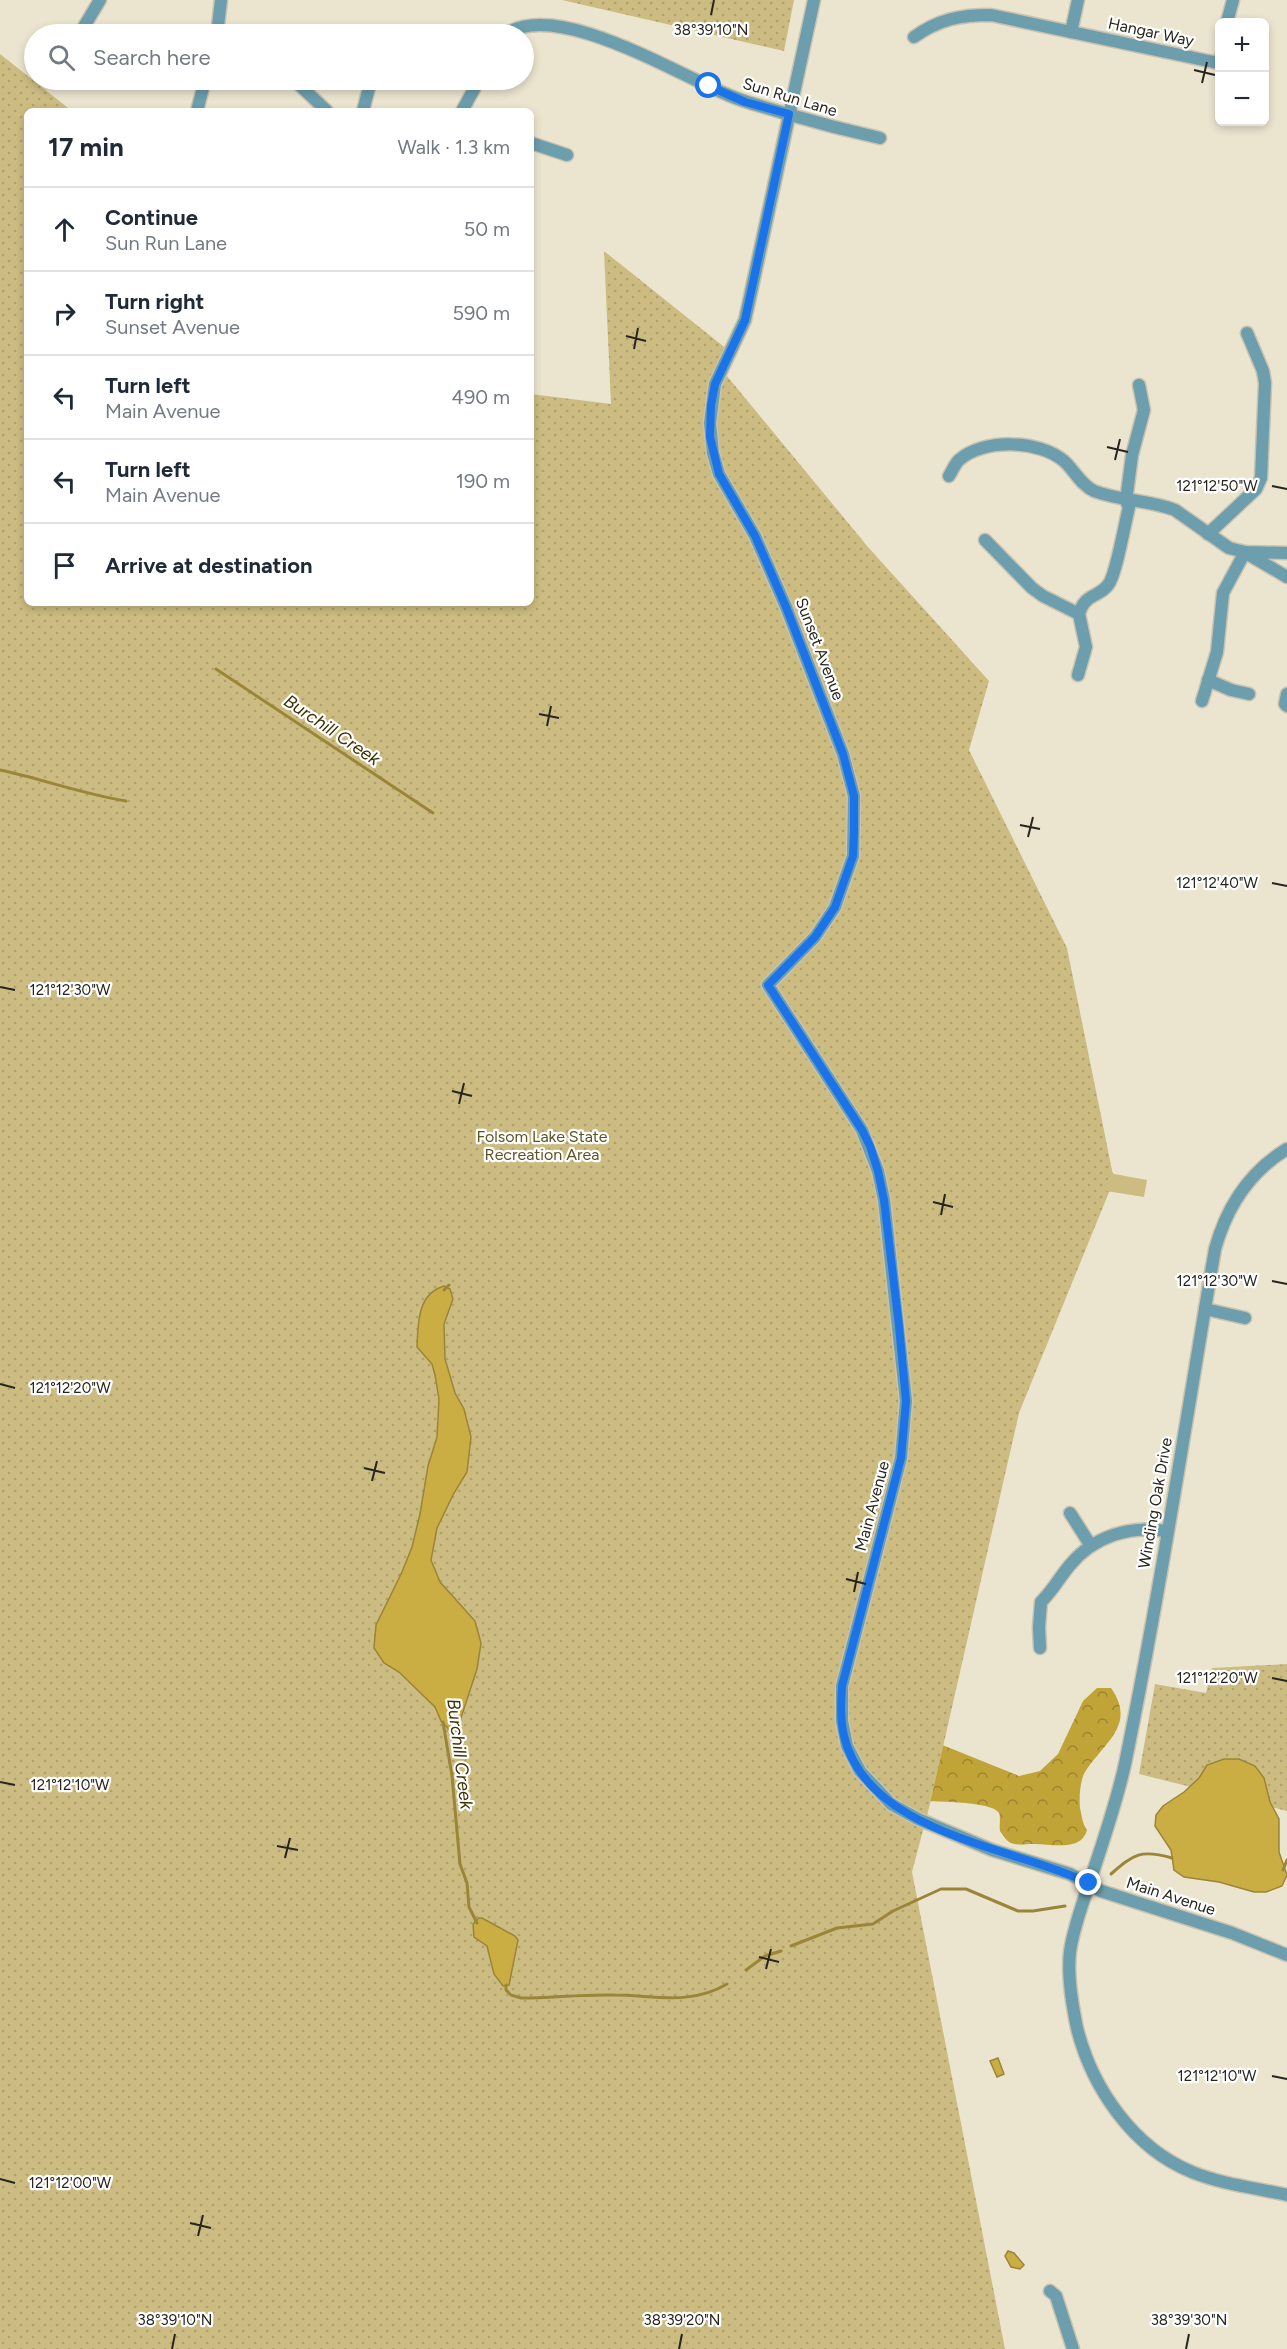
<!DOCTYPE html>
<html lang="en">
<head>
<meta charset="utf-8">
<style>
	:root { --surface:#fff; --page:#f2f2f3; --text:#1f2937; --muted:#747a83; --line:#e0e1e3 }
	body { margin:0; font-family:Figtree,sans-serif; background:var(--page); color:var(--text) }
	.controls { position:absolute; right:18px; top:18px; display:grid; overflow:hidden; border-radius:9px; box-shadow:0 3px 9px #0003 }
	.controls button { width:54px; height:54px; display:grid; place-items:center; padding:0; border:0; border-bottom:2px solid var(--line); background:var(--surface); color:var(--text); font:30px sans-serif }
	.stop { position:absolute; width:18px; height:18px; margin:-14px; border:4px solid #1a73e8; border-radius:50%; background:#fff }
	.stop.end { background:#1a73e8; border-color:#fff; box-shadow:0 2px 6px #0008 }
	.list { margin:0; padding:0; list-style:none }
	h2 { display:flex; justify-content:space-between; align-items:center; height:78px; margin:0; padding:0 24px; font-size:26px }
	h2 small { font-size:20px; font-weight:400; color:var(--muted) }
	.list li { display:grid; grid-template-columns:39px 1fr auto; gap:18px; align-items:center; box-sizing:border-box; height:84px; padding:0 24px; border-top:2px solid var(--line) }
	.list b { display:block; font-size:22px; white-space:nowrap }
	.list p { margin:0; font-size:20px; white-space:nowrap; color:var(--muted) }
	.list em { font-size:20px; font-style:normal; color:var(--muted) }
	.icon { flex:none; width:33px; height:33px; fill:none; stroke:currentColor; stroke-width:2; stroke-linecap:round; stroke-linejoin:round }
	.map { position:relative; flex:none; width:1287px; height:2349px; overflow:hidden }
	.search { position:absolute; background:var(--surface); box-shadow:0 3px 9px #0003; left:24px; top:24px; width:510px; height:66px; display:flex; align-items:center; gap:15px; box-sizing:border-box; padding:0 21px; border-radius:33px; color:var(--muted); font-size:22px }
	.panel { position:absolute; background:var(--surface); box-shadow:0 3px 9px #0003; left:24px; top:108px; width:510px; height:498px; border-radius:9px }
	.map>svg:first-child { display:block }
</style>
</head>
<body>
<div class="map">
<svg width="1287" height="2349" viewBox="0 0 1287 2349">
	<defs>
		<pattern id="forest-crowns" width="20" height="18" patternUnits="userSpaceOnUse" patternTransform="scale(1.5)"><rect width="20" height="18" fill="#c0a437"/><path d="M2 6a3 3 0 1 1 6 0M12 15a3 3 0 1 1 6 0" fill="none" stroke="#9c852e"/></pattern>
		<pattern id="park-dots" width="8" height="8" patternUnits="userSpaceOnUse" patternTransform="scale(1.5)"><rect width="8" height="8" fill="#ccbc81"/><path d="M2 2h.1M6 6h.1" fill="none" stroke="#afa16f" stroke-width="1.8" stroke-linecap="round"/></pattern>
	</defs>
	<rect width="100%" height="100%" fill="#ebe5d0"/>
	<!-- forest -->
	<path fill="url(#forest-crowns)" d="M1097,1688H1111C1137,1725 1104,1742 1085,1772C1080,1780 1079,1798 1080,1808C1082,1816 1082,1823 1087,1830C1081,1853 1049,1843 1032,1844C1025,1844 1016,1846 1009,1842C1006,1840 1002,1834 1000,1831C999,1826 1001,1817 999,1813C991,1800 928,1802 912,1801L935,1742L1019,1776L1040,1771L1058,1754L1083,1701Z"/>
	<!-- park -->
	<g fill="url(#park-dots)">
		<polygon points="562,0 794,0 784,51"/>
		<polygon points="0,54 72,111 27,111 27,603 531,603 531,394 611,404 604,251 728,350 722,370 868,547 989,681 969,750 1067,948 1114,1180 1019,1413 930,1804 912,1872 1005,2349 0,2349"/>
		<polygon points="1287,1664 1287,1811 1139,1774 1155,1684 1206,1693 1212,1668"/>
	</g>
	<!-- garden -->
	<polygon fill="#ccbc81" points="1109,1173 1147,1180 1144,1197 1106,1191"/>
	<!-- water -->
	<g fill="#cbae43" stroke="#9a8538" stroke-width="1.5">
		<path d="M444,1286L450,1289L453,1299L444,1324L445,1359L455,1393L464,1409L471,1437L467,1472L454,1493L437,1528L431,1560L440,1582L475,1621L481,1643L477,1669L454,1739L447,1727L441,1721L435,1707L399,1672L384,1663L374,1648L376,1625L402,1572L412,1547L420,1514L428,1466L437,1437L439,1399L435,1375L432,1364L417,1347C418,1324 417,1294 444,1286Z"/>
		<polygon points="1224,1759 1239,1759 1255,1766 1264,1778 1270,1802 1279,1819 1279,1852 1287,1875 1282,1886 1266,1892 1254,1892 1219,1882 1184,1877 1174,1870 1171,1850 1155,1826 1156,1815 1163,1806 1184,1792 1199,1778 1207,1765"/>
		<polygon points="479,1918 482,1918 515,1936 518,1940 509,1985 503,1986 494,1974 487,1946 474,1937 473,1924"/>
		<polygon points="998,2058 1004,2074 997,2077 990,2061"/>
		<polygon points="1008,2251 1014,2253 1024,2265 1020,2269 1011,2267 1005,2256"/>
	</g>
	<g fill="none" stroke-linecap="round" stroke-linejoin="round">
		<!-- stream -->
		<g stroke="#9a8538" stroke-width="3">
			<polyline points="216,669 433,813"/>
			<path d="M0,770C42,779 83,794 126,801"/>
			<polyline points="444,1290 449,1285"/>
			<polyline points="443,1722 452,1776 460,1864 467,1883 469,1907 477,1923"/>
			<polyline points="1283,1870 1287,1860"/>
			<path d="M1111,1874C1134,1854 1141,1849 1172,1858"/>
			<polyline points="791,1946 837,1928 873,1924 893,1911 941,1889 966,1889 1018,1911 1033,1911 1065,1906"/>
			<polyline points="746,1970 765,1956 781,1951"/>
			<path d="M506,1985V1990L511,1995L521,1998C552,1998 582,1994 614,1995C654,1995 690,2006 727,1984"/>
		</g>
		<!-- minor casing -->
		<g stroke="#c8c2b0" stroke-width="15">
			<g id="minor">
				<polyline points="814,0 745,320 715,384 710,423 713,453 719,474 755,536 786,607 843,754 854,796 853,856 835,907 815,937 768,985 862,1130 878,1171 884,1200 906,1401 901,1458 842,1686 842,1721 847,1746 860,1771 891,1804 918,1819 992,1850 1070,1874 1101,1891 1232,1933 1287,1955"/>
				<polyline points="1227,22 1233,0"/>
				<polyline points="82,30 100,0"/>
				<polyline points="1071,32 1078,0"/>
				<polyline points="217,34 221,0"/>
				<path d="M506,34C556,0 673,72 726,94C745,103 766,107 787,114C818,123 849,131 880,138"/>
				<path d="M914,37C939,19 961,15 991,15L1218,63L1220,58"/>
				<polyline points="294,80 327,111"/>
				<polyline points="197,111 205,80"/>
				<polyline points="363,111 371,80"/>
				<polyline points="462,111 479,80"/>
				<polyline points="531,143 567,155"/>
				<path d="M949,476C952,471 955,464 959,460C983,438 1040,440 1064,461C1074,470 1081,485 1094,491C1120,501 1149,500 1175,510L1229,548L1245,552L1287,553"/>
				<polyline points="1208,534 1256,489 1261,478 1265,383 1263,371 1247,333"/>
				<polyline points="985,540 1032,588 1043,596 1079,614"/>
				<polyline points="1246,553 1287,577"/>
				<path d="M1079,614C1085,593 1098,598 1108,585C1116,576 1125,522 1129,507L1126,501L1132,455L1144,410L1139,385"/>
				<polyline points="1078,675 1086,647 1079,614"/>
				<polyline points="1208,680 1231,690 1249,694"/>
				<polyline points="1287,694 1285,704 1287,706"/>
				<polyline points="1202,701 1217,652 1223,593 1245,552"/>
				<path d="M1287,1149C1249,1172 1227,1206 1215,1249C1186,1420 1160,1593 1125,1764C1116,1805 1102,1845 1089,1884C1082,1906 1073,1929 1070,1952C1067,1976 1072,2004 1077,2028C1092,2088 1133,2148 1192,2172C1221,2184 1256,2188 1287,2195"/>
				<polyline points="1205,1309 1245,1318"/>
				<polyline points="1070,1513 1091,1546"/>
				<path d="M1040,1648L1039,1627L1041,1602C1054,1589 1059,1578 1070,1565C1094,1536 1130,1525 1167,1531"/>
				<polyline points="1050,2291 1056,2296 1073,2349"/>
			</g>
		</g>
		<!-- minor -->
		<use href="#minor" stroke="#6c9ead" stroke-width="12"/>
	</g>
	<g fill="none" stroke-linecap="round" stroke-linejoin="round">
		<!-- route -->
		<path stroke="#1a73e8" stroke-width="8" d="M709,86L745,102L789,114L745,320L715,384L711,405L710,437L719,474L755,536L786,607L843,754L854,796V833L853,856L835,907L815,937L768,985L862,1130L870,1146L878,1171L884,1200L899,1326L906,1401L901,1458L842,1686C841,1702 840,1719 844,1736C867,1834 1014,1847 1089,1883"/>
	</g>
	<!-- ticks -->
	<path fill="none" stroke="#27251d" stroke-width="2" d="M711,15L714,0M1194,70L1215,75M1202,83L1207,62M626,336L646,341M634,349L638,328M1107,447L1128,452M1115,460L1120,439M1272,486L1287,489M539,714L559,718M547,726L551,706M1020,825L1040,829M1028,837L1033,817M1272,883L1287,886M0,987L15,990M452,1091L472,1096M459,1104L464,1083M933,1202L953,1207M941,1215L945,1194M1272,1281L1287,1284M0,1384L15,1388M364,1468L385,1473M372,1481L377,1461M846,1579L866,1584M854,1592L858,1572M1272,1678L1287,1681M0,1782L15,1785M277,1846L298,1850M285,1858L290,1838M759,1957L779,1962M766,1969L771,1949M1272,2076L1287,2079M0,2179L15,2183M190,2223L211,2228M198,2236L203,2215M172,2349L175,2334M679,2349L682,2334M1186,2349L1189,2334"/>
	<g text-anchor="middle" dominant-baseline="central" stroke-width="4.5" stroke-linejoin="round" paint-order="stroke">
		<!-- street labels -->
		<g font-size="16" fill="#27251d" stroke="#fff">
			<text transform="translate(1151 32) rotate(12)">Hangar Way</text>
			<text transform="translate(790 97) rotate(17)">Sun Run Lane</text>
			<text transform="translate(820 649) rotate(69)">Sunset Avenue</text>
			<text transform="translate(1155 1503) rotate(-80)">Winding Oak Drive</text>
			<text transform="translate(872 1506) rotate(-75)">Main Avenue</text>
			<text transform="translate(1171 1896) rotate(18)">Main Avenue</text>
		</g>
		<!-- park labels -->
		<g font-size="16" fill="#5e5226" stroke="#fff">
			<text x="542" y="1136">Folsom Lake State<tspan x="542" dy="18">Recreation Area</tspan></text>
		</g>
		<!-- water labels -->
		<g font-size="18" font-style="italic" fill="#3d3203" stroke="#fff">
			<text transform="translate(332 730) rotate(34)">Burchill Creek</text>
			<text transform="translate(460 1754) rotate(83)">Burchill Creek</text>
		</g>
	</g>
	<g font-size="15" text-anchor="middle" fill="#27251d" stroke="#fff" stroke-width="4.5" stroke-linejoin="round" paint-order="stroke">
		<text x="711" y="35">38°39'10"N</text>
		<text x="1217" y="491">121°12'50"W</text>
		<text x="1217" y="888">121°12'40"W</text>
		<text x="70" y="995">121°12'30"W</text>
		<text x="1217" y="1286">121°12'30"W</text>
		<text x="70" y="1393">121°12'20"W</text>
		<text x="1217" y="1683">121°12'20"W</text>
		<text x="70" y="1790">121°12'10"W</text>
		<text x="1217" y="2081">121°12'10"W</text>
		<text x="70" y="2188">121°12'00"W</text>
		<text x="175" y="2325">38°39'10"N</text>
		<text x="682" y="2325">38°39'20"N</text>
		<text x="1189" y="2325">38°39'30"N</text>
	</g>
</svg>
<div class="controls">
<button>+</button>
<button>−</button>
</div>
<div class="stop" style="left:709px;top:86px"></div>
<div class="stop end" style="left:1089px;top:1883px"></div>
<div class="search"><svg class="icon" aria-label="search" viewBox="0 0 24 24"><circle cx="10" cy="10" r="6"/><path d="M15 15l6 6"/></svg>Search here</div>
<section class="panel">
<h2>17 min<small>Walk · 1.3 km</small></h2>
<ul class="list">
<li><svg class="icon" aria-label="ahead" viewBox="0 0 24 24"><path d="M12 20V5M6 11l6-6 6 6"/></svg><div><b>Continue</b><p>Sun Run Lane</p></div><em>50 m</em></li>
<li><svg class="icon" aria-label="right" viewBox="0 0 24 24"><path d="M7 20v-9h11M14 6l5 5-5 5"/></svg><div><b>Turn right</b><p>Sunset Avenue</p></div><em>590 m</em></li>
<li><svg class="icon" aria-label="left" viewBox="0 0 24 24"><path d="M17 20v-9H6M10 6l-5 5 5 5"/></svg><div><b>Turn left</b><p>Main Avenue</p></div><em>490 m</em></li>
<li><svg class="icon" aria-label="left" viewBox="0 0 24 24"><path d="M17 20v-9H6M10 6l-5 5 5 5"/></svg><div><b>Turn left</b><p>Main Avenue</p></div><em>190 m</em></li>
<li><svg class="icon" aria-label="arrive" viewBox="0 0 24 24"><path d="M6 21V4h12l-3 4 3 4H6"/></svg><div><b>Arrive at destination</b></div></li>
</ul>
</section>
</div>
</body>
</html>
